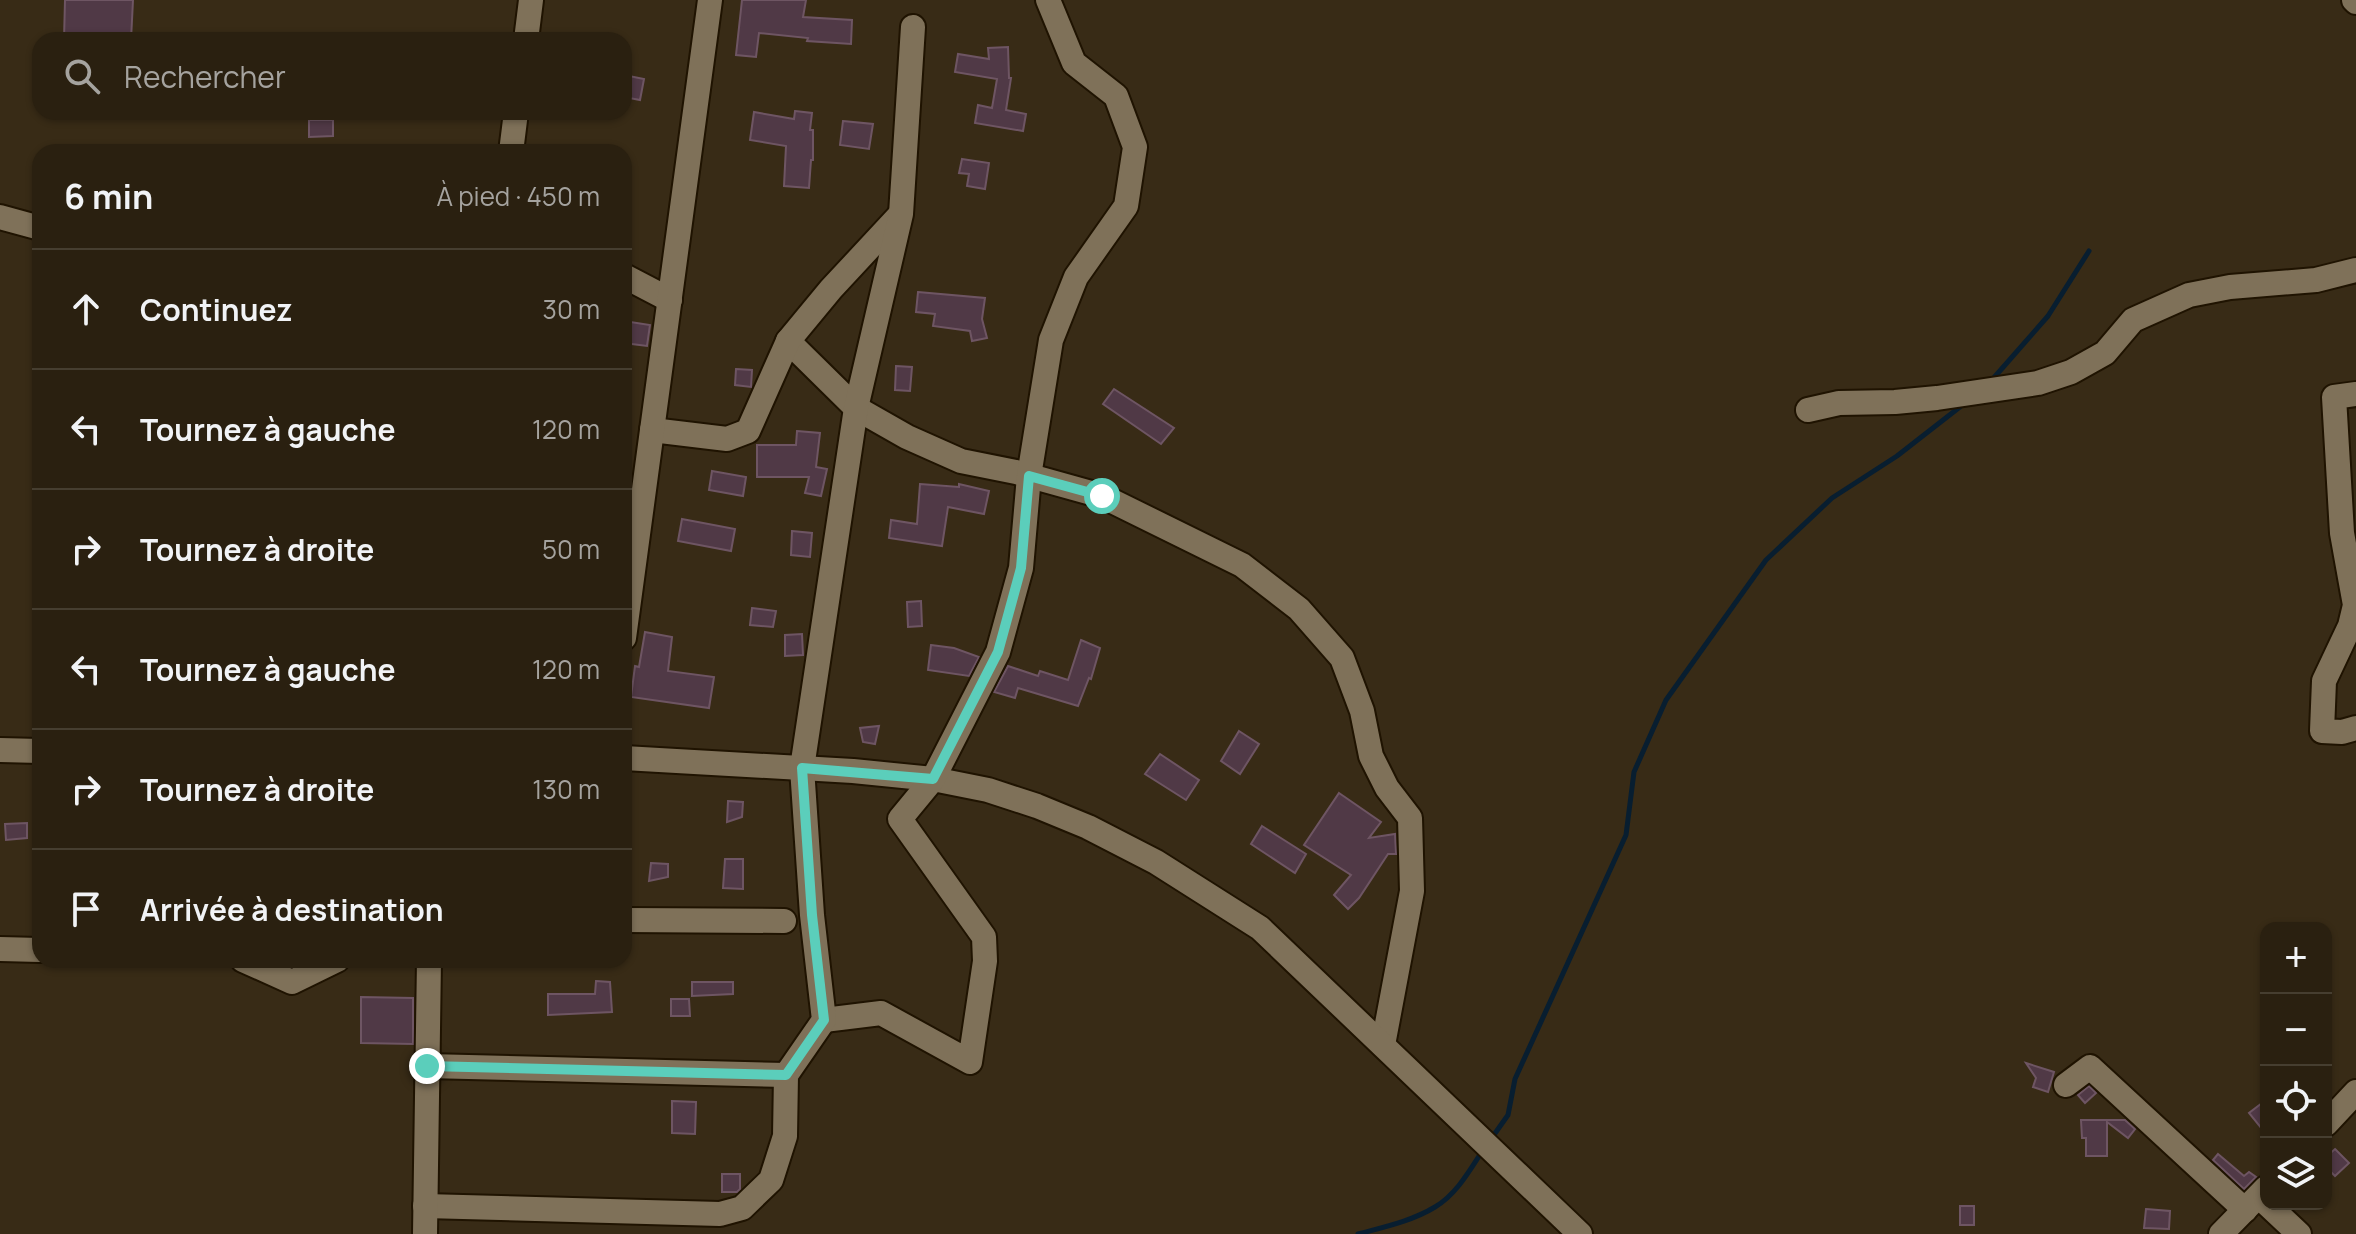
<!DOCTYPE html>
<html lang="fr">
<head>
<meta charset="utf-8">
<style>
	:root { --surface:#2a2010; --page:#362d1e; --text:#f1f3f6; --muted:#a5a39f; --line:#463e30 }
	body { margin:0; font-family:Manrope,sans-serif; background:var(--page); color:var(--text) }
	.controls { position:absolute; right:24px; bottom:24px; display:grid; overflow:hidden; border-radius:16px; box-shadow:0 2px 6px #0004 }
	.controls button { width:72px; height:72px; display:grid; place-items:center; padding:0; border:0; border-bottom:2px solid var(--line); background:var(--surface); color:var(--text); font:40px sans-serif }
	.stop { position:absolute; width:24px; height:24px; margin:-18px; border:6px solid #5bcebb; border-radius:50%; background:#fff }
	.stop.end { background:#5bcebb; border-color:#fff; box-shadow:0 2px 8px #0008 }
	.list { margin:0; padding:0; list-style:none }
	h2 { display:flex; justify-content:space-between; align-items:center; height:104px; margin:0; padding:0 32px; font-size:34px }
	h2 small { font-size:26px; font-weight:400; color:var(--muted) }
	.list li { display:grid; grid-template-columns:52px 1fr auto; gap:24px; align-items:center; box-sizing:border-box; height:120px; padding:0 32px; border-top:2px solid var(--line) }
	.list b { display:block; font-size:30px; white-space:nowrap }
	.list em { font-size:26px; font-style:normal; color:var(--muted) }
	.icon { flex:none; width:44px; height:44px; fill:none; stroke:currentColor; stroke-width:2; stroke-linecap:round; stroke-linejoin:round }
	.map { position:relative; flex:none; width:2356px; height:1234px; overflow:hidden }
	.search { position:absolute; background:var(--surface); box-shadow:0 2px 6px #0004; left:32px; top:32px; width:600px; height:88px; display:flex; align-items:center; gap:20px; box-sizing:border-box; padding:0 28px; border-radius:24px; color:var(--muted); font-size:30px }
	.panel { position:absolute; background:var(--surface); box-shadow:0 2px 6px #0004; left:32px; top:144px; width:600px; height:824px; border-radius:24px }
	.map>svg:first-child { display:block }
</style>
</head>
<body>
<div class="map">
<svg width="2356" height="1234" viewBox="0 0 2356 1234">
	<rect width="100%" height="100%" fill="#382b16"/>
	<g fill="none" stroke-linecap="round" stroke-linejoin="round">
		<!-- stream -->
		<g stroke="#081e30" stroke-width="5">
			<polyline points="1991,381 2048,316 2089,251"/>
			<polyline points="1491,1139 1508,1115 1515,1079 1626,835 1634,772 1666,700 1766,560 1832,498 1897,456 1965,403"/>
			<path d="M1358,1234C1384,1227 1412,1221 1435,1207C1456,1195 1470,1170 1483,1150"/>
		</g>
	</g>
	<!-- building -->
	<g fill="#503946" stroke="#6e5563" stroke-width="2">
		<polygon points="65,0 133,0 131,40 64,40"/>
		<polygon points="742,0 806,0 803,17 852,20 851,44 807,41 808,38 759,33 756,57 736,55"/>
		<polygon points="1008,47 1009,78 1011,78 1006,110 1026,114 1023,131 975,123 978,105 992,108 997,79 955,72 958,54 989,59 988,48"/>
		<polygon points="624,75 644,79 640,100 624,97"/>
		<polygon points="795,111 812,113 810,130 813,130 813,160 811,160 809,188 784,186 786,146 750,140 754,112 794,119"/>
		<polygon points="309,120 333,120 333,136 309,137"/>
		<polygon points="843,121 873,124 869,149 840,145"/>
		<polygon points="962,159 989,163 985,189 967,186 969,174 959,173"/>
		<polygon points="918,292 985,298 982,319 987,338 972,341 970,331 933,326 935,314 916,312"/>
		<polygon points="624,321 650,325 647,346 624,343"/>
		<polygon points="896,366 912,367 910,391 895,390"/>
		<polygon points="736,369 752,370 751,387 735,385"/>
		<polygon points="1114,389 1174,428 1161,444 1103,404"/>
		<polygon points="797,431 820,433 816,467 827,469 821,496 805,493 809,477 757,477 757,445 796,445"/>
		<polygon points="712,471 746,477 743,496 709,490"/>
		<polygon points="920,484 959,487 959,484 989,491 984,514 948,507 942,546 889,538 891,520 917,524"/>
		<polygon points="682,519 735,529 731,551 678,541"/>
		<polygon points="792,531 812,533 810,557 791,555"/>
		<polygon points="921,601 922,626 908,627 907,602"/>
		<polygon points="752,608 776,611 773,627 750,625"/>
		<polygon points="645,632 672,637 668,671 714,677 709,708 631,697 635,666 639,667"/>
		<polygon points="802,634 803,655 785,656 785,635"/>
		<polygon points="1081,640 1100,648 1091,679 1089,678 1078,706 1018,688 1015,698 994,692 1008,666 1038,676 1040,671 1068,680"/>
		<polygon points="931,645 954,648 979,657 969,676 928,670"/>
		<polygon points="879,726 875,744 863,742 860,728"/>
		<polygon points="1239,731 1259,744 1240,774 1221,761"/>
		<polygon points="1160,754 1199,780 1186,800 1145,774"/>
		<polygon points="1339,793 1381,822 1369,838 1395,834 1396,854 1388,854 1359,898 1348,909 1334,895 1351,875 1304,845"/>
		<polygon points="728,801 743,802 742,817 727,822"/>
		<polygon points="27,823 27,838 6,840 5,824"/>
		<polygon points="1262,826 1306,854 1295,873 1251,844"/>
		<polygon points="725,859 743,859 743,889 723,888"/>
		<polygon points="651,863 668,864 668,877 649,881"/>
		<polygon points="596,981 610,982 612,1012 548,1015 548,994 595,994"/>
		<polygon points="692,982 733,982 733,994 692,996"/>
		<polygon points="361,997 413,998 413,1044 361,1043"/>
		<polygon points="671,999 689,999 690,1016 671,1016"/>
		<polygon points="2026,1063 2054,1072 2048,1092 2033,1087 2036,1078"/>
		<polygon points="2089,1086 2096,1093 2085,1103 2078,1095"/>
		<polygon points="2266,1100 2266,1134 2249,1113"/>
		<polygon points="672,1101 696,1102 695,1134 672,1133"/>
		<polygon points="2081,1120 2125,1120 2135,1129 2128,1138 2107,1122 2107,1156 2086,1156 2086,1138 2082,1138"/>
		<polygon points="2335,1149 2349,1163 2335,1176 2326,1167 2326,1157"/>
		<polygon points="2218,1154 2244,1176 2249,1172 2256,1177 2244,1189 2213,1160"/>
		<polygon points="722,1174 740,1174 740,1189 737,1192 722,1192"/>
		<rect x="1960" y="1206" width="14" height="19"/>
		<polygon points="2146,1209 2170,1211 2169,1229 2144,1228"/>
	</g>
	<g fill="none" stroke-linecap="round" stroke-linejoin="round">
		<!-- minor casing -->
		<g stroke="#1f1301" stroke-width="28">
			<g id="minor">
				<polyline points="2354,0 2356,2"/>
				<polyline points="526,40 531,0"/>
				<polyline points="511,152 516,112"/>
				<polyline points="0,217 40,228"/>
				<polyline points="624,276 670,300"/>
				<polyline points="788,341 856,408 907,437 961,461 1016,472 1102,496 1242,565 1299,609 1342,658 1362,711 1371,756 1387,788 1410,818 1412,891 1383,1045"/>
				<polyline points="2356,394 2334,397 2342,533 2355,605 2350,626 2324,681 2322,731 2342,732 2356,728"/>
				<polyline points="1808,410 1839,403 1895,402 1937,398 2038,383 2071,372 2105,353 2133,320 2189,295 2230,287 2316,280 2356,270"/>
				<polyline points="652,430 727,439 748,431 788,341 831,289 898,217"/>
				<polyline points="624,638 710,0"/>
				<polyline points="0,750 40,751"/>
				<polyline points="624,758 853,771 933,779 988,790 1037,806 1088,827 1156,862 1260,928 1580,1234"/>
				<polyline points="624,920 784,921"/>
				<polyline points="0,949 40,950"/>
				<polyline points="243,960 292,982 337,960"/>
				<polyline points="824,1020 881,1013 970,1062 985,961 984,937 900,819 933,779 998,652 1021,568 1029,476 1051,340 1076,277 1126,206 1135,147 1116,96 1074,63 1048,0"/>
				<polyline points="427,1066 786,1075"/>
				<polyline points="2066,1085 2090,1067 2245,1210"/>
				<polyline points="2326,1124 2356,1092"/>
				<polyline points="2267,1204 2299,1234"/>
				<polyline points="425,1206 720,1214 742,1208 771,1180 785,1136 786,1075 824,1020 812,915 802,768 856,408 901,214 913,27"/>
				<polyline points="425,1234 429,960"/>
				<polyline points="2221,1234 2266,1188"/>
			</g>
		</g>
		<!-- minor -->
		<use href="#minor" stroke="#7f7159" stroke-width="24"/>
	</g>
	<g fill="none" stroke-linecap="round" stroke-linejoin="round">
		<!-- route -->
		<polyline stroke="#5bcebb" stroke-width="10" points="427,1066 786,1075 824,1020 812,915 802,768 933,779 998,652 1021,568 1029,476 1102,496"/>
	</g>
</svg>
<div class="controls">
<button>+</button>
<button>−</button>
<button><svg class="icon" aria-label="locate" viewBox="0 0 24 24"><circle cx="12" cy="12" r="6"/><path d="M12 2v4M12 18v4M2 12h4M18 12h4"/></svg></button>
<button><svg class="icon" aria-label="layers" viewBox="0 0 24 24"><path d="M12 4l9 5-9 5-9-5zM3 14l9 5 9-5"/></svg></button>
</div>
<div class="stop" style="left:1102px;top:496px"></div>
<div class="stop end" style="left:427px;top:1066px"></div>
<div class="search"><svg class="icon" aria-label="search" viewBox="0 0 24 24"><circle cx="10" cy="10" r="6"/><path d="M15 15l6 6"/></svg>Rechercher</div>
<section class="panel">
<h2>6 min<small>À pied · 450 m</small></h2>
<ul class="list">
<li><svg class="icon" aria-label="ahead" viewBox="0 0 24 24"><path d="M12 20V5M6 11l6-6 6 6"/></svg><div><b>Continuez</b></div><em>30 m</em></li>
<li><svg class="icon" aria-label="left" viewBox="0 0 24 24"><path d="M17 20v-9H6M10 6l-5 5 5 5"/></svg><div><b>Tournez à gauche</b></div><em>120 m</em></li>
<li><svg class="icon" aria-label="right" viewBox="0 0 24 24"><path d="M7 20v-9h11M14 6l5 5-5 5"/></svg><div><b>Tournez à droite</b></div><em>50 m</em></li>
<li><svg class="icon" aria-label="left" viewBox="0 0 24 24"><path d="M17 20v-9H6M10 6l-5 5 5 5"/></svg><div><b>Tournez à gauche</b></div><em>120 m</em></li>
<li><svg class="icon" aria-label="right" viewBox="0 0 24 24"><path d="M7 20v-9h11M14 6l5 5-5 5"/></svg><div><b>Tournez à droite</b></div><em>130 m</em></li>
<li><svg class="icon" aria-label="arrive" viewBox="0 0 24 24"><path d="M6 21V4h12l-3 4 3 4H6"/></svg><div><b>Arrivée à destination</b></div></li>
</ul>
</section>
</div>
</body>
</html>
